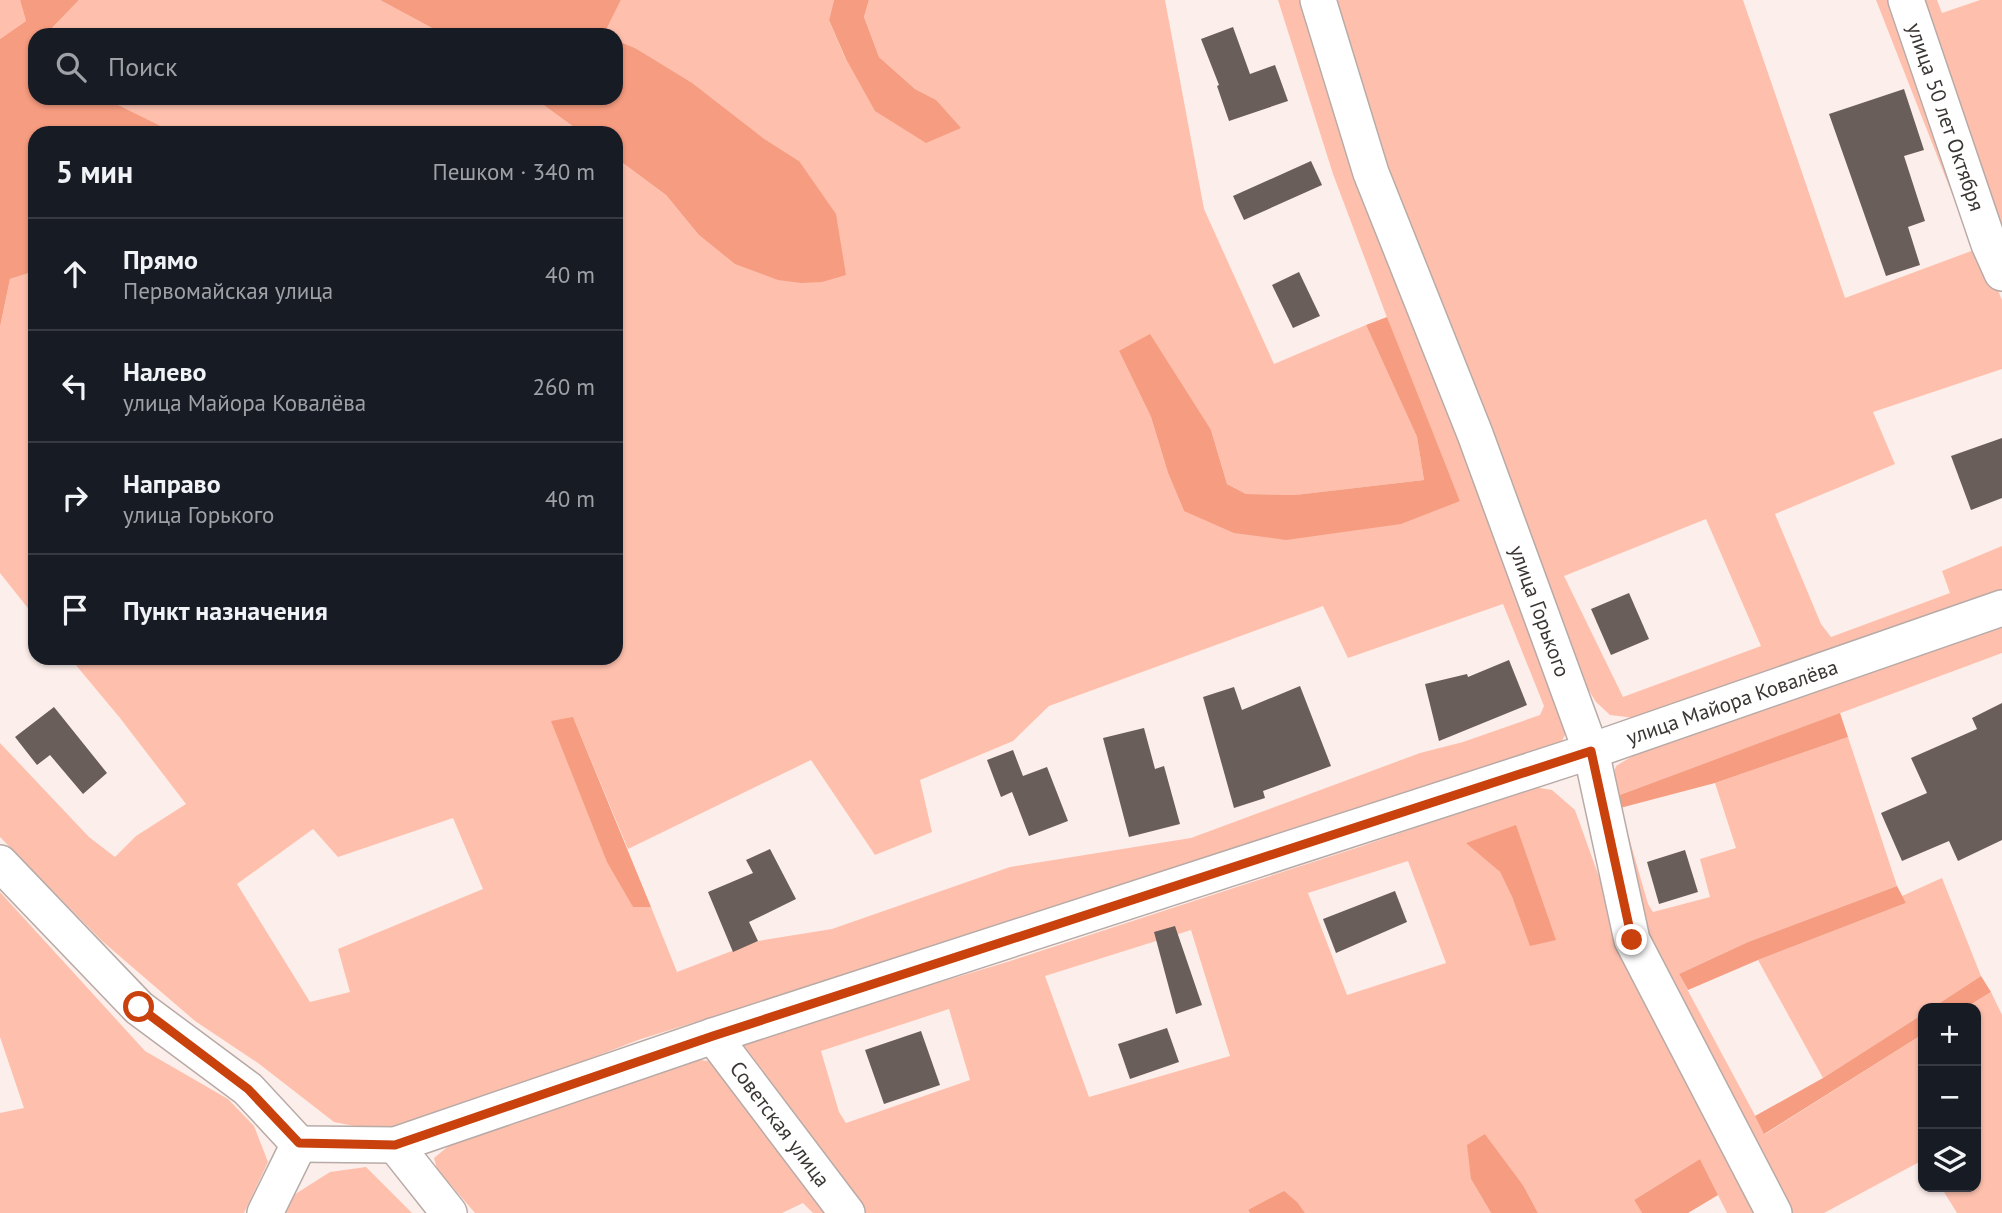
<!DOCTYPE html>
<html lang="ru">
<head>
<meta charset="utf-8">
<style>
	:root { --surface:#171b24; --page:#242831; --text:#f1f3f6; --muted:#9ea1a6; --line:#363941 }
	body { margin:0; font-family:"PT Sans",sans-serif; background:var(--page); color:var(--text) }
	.controls { position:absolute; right:21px; bottom:21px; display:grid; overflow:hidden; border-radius:14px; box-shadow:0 2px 5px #0004 }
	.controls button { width:63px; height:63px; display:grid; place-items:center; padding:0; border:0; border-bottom:2px solid var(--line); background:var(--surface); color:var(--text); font:35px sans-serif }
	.stop { position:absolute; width:21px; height:21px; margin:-16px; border:5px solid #c9420d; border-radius:50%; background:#fff }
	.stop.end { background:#c9420d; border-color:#fff; box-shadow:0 2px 7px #0008 }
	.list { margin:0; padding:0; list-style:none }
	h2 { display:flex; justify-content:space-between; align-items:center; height:91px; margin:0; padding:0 28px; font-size:30px }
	h2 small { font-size:23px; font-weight:400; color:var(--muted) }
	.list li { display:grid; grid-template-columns:46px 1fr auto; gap:21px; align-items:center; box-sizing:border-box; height:112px; padding:0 28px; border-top:2px solid var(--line) }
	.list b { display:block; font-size:26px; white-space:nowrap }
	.list p { margin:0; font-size:23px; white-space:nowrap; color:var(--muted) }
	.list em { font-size:23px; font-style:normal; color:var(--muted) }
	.icon { flex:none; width:38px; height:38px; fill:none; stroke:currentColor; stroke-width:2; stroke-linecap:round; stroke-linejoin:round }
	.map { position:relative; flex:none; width:2002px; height:1213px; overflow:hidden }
	.search { position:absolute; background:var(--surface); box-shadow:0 2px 5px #0004; left:28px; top:28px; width:595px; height:77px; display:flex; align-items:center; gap:18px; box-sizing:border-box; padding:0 24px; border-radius:21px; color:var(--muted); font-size:26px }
	.panel { position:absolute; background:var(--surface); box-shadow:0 2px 5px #0004; left:28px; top:126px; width:595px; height:539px; border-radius:21px }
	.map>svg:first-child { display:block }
</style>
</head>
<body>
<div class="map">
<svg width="2002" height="1213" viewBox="0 0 2002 1213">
	<rect width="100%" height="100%" fill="#fceeea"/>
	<!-- green -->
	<g fill="#fec0ad" fill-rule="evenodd">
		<polygon points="0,0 20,0 26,21 0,39"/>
		<polygon points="79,0 380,0 445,35 52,35 52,28"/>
		<path d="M621,0H834L829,20L845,58L936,100L915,89L879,57L864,17L869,0H1165L1204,209L1274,364L1366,325L1417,437L1424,480L1296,495L1246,494L1227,484L1211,430L1119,351L1151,417L1168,473L1184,511L1460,501L1406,368L1333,174L1278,0H1310L1570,725L1559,747L1257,847L641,1039L421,1123L369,1129L334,1122L258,1063L195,1021L102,941L0,837V743L89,837L115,857L136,836L186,804L120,718L70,658H616V158L666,195L698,234L799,161L763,138L635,48L616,40V35L604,34ZM1503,604L1544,706L1540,715L1463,742L1420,753L1191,838L1010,867L832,929L758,941L677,972L651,907H633L573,717L628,849L811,760L875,855L932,832L920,780L1013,741L1049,706L1323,606L1348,658ZM453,818L483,889L338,949L350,992L310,1002L237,884L313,829L338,857Z"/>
		<path d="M1330,0H1743L1845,298L1974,250L1876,0H1896L1968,218L2002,300V369L1873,412L1895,464L1775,514L1821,624L1831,637L1950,593L1942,571L2002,546V595L1635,718L1610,715L1596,702L1580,676L1436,323ZM1706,519L1761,646L1623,697L1564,576Z"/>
		<polygon points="1918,0 1937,0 1942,13 1980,0 2002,0 2002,242"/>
		<polygon points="104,98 534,98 582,133 169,133 165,128"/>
		<polygon points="35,271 35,617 0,573 0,327 10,279"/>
		<polygon points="2002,624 2002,653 1617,796 1648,904 1653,912 1710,897 1700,859 1736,848 1715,783 1848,737 1897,886 1748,942 1679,974 1765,1134 1923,1034 1923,1160 1824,1213 1783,1213 1662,973 1631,883 1607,795 1616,766 1651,745"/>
		<path d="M1534,787L1552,790L1575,810L1608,902L1761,1213H1727L1700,1159L1634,1200L1642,1213H1538L1523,1185L1485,1134L1471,1179L1491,1213H1305L1298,1203L1248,1210L1250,1213H863L733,1053L751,1039L1007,962L1359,847ZM1515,826L1513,899L1500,872L1467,843ZM1408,861L1446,963L1347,995L1308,893ZM1191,930L1230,1056L1089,1097L1045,976ZM949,1009L970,1080L846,1123L839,1112L821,1051Z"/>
		<polygon points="1942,878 1981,976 1932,1008 1923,1008 1923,1014 1823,1078 1758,960 1906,903 1902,896"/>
		<polygon points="0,892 145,1051 228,1099 254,1126 268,1162 244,1213 0,1213 0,1113 24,1108 0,1037"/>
		<polygon points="1991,992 2002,1015 2002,1213 1957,1213 1941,1187 1976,1187 1976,1008 1965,1008"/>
		<polygon points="692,1059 717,1062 840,1213 813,1213 803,1203 782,1213 475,1213 437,1169 434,1158 451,1144"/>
		<polygon points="366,1167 412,1213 278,1213 286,1200 330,1172"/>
	</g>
	<!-- forest -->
	<g fill="#f69c80">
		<polygon points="20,0 79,0 52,28 52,35 35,35 35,98 104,98 165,128 169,133 35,133 35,271 10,279 0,327 0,39 26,21"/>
		<polygon points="380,0 621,0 604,34 605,35 445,35"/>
		<polygon points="834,0 869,0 864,17 879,57 915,89 936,100 961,128 926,143 875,111 845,57 829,20"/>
		<polygon points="616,40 635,48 692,83 763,138 799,161 836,214 846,275 822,282 801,283 778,280 735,264 698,234 666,195 616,158 616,133 582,133 534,98 616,98"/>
		<polygon points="1387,317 1460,501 1401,524 1286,540 1234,533 1184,511 1168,473 1151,417 1119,351 1150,334 1211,430 1227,484 1246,494 1295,495 1424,480 1417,437 1366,325"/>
		<polygon points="1840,713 1848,737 1715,783 1620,808 1617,796"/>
		<polygon points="573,717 651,907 633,907 607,862 551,721"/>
		<polygon points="1516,825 1556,940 1530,946 1513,899 1500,872 1466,843"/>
		<polygon points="1897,886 1906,903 1758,960 1688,990 1679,974 1748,942"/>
		<polygon points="1981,976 1991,992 1965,1008 1932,1008"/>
		<polygon points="1923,1014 1923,1034 1764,1134 1755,1116 1823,1078"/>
		<polygon points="1485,1134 1523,1185 1538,1213 1491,1213 1471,1179 1467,1145"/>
		<polygon points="1700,1159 1718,1195 1688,1213 1642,1213 1634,1200"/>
		<polygon points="1284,1191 1298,1203 1305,1213 1250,1213 1248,1210"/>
	</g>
	<!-- building -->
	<g fill="#6a5e5a">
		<polygon points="1233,27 1250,74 1275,65 1288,101 1229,121 1217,86 1219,85 1201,39"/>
		<polygon points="1904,89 1924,150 1904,156 1925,221 1908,227 1920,265 1886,276 1829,114"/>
		<polygon points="1311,161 1322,185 1244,220 1233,196"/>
		<polygon points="1299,272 1320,316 1293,328 1272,285"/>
		<polygon points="2002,438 2002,498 1971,510 1951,456"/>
		<polygon points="1629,593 1649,639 1611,655 1591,609"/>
		<polygon points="1509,660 1527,705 1439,741 1425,684 1467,674 1468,677"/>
		<polygon points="1300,686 1331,766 1263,791 1265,798 1234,808 1203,697 1234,687 1242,710"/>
		<polygon points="2002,703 2002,840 1958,861 1949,841 1902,861 1881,813 1927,793 1911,758 1977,729 1972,718"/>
		<polygon points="54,707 107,773 83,794 50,755 37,765 15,737"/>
		<polygon points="1144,728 1155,769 1164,766 1180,824 1129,837 1103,738"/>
		<polygon points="1013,750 1023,776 1047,767 1068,821 1029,836 1012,792 1001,797 987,760"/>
		<polygon points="770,849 796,899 749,922 758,941 733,952 708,892 753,873 746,860"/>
		<polygon points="1685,850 1698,892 1659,904 1647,862"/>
		<polygon points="1395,891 1407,922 1336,953 1323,919"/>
		<polygon points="1175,926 1202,1005 1176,1014 1154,932"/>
		<polygon points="1167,1028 1179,1062 1130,1079 1118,1044"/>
		<polygon points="921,1031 940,1085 884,1104 865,1050"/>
	</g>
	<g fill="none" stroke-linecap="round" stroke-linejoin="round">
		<!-- minor casing -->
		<g stroke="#b8aba7" stroke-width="38">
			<g id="minor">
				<polyline points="1318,0 1371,173 1475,434 1591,751 1632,940 1774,1213"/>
				<polyline points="1906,0 1989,244 2002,273"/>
				<polyline points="0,863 139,1008 248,1089 299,1144 265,1213"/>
				<polyline points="713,1036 847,1213"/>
				<polyline points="299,1144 395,1145 713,1036 1591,751 2002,608"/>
				<polyline points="395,1145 449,1213"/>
			</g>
		</g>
		<!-- minor -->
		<use href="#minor" stroke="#fff" stroke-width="35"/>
	</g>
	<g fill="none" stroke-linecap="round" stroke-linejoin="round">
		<!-- route -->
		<polyline stroke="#c9420d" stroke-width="9" points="139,1007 248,1089 299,1143 395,1145 713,1036 1591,751 1632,940"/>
	</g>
	<g text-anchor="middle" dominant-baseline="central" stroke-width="7" stroke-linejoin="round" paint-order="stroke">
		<!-- street labels -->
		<g font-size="21" fill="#3b3534" stroke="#fefffe">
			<text transform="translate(1946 117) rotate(71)">улица 50 лет Октября</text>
			<text transform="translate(1540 611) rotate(70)">улица Горького</text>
			<text transform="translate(1732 702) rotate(-19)">улица Майора Ковалёва</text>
			<text transform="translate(780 1124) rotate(53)">Советская улица</text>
		</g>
	</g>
</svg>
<div class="controls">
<button>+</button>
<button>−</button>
<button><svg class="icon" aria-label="layers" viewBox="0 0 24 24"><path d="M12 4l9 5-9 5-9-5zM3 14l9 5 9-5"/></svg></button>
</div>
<div class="stop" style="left:139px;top:1007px"></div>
<div class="stop end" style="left:1632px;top:940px"></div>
<div class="search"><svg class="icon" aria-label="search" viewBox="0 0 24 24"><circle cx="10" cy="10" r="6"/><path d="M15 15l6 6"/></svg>Поиск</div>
<section class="panel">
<h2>5 мин<small>Пешком · 340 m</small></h2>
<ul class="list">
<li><svg class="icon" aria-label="ahead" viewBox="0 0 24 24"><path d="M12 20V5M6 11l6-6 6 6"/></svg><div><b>Прямо</b><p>Первомайская улица</p></div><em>40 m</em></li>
<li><svg class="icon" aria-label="left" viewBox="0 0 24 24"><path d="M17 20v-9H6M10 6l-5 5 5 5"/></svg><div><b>Налево</b><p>улица Майора Ковалёва</p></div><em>260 m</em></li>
<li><svg class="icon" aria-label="right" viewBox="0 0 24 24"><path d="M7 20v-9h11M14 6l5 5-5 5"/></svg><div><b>Направо</b><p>улица Горького</p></div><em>40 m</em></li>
<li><svg class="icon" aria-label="arrive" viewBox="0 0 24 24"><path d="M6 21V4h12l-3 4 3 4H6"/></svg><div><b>Пункт назначения</b></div></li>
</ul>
</section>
</div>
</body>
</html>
